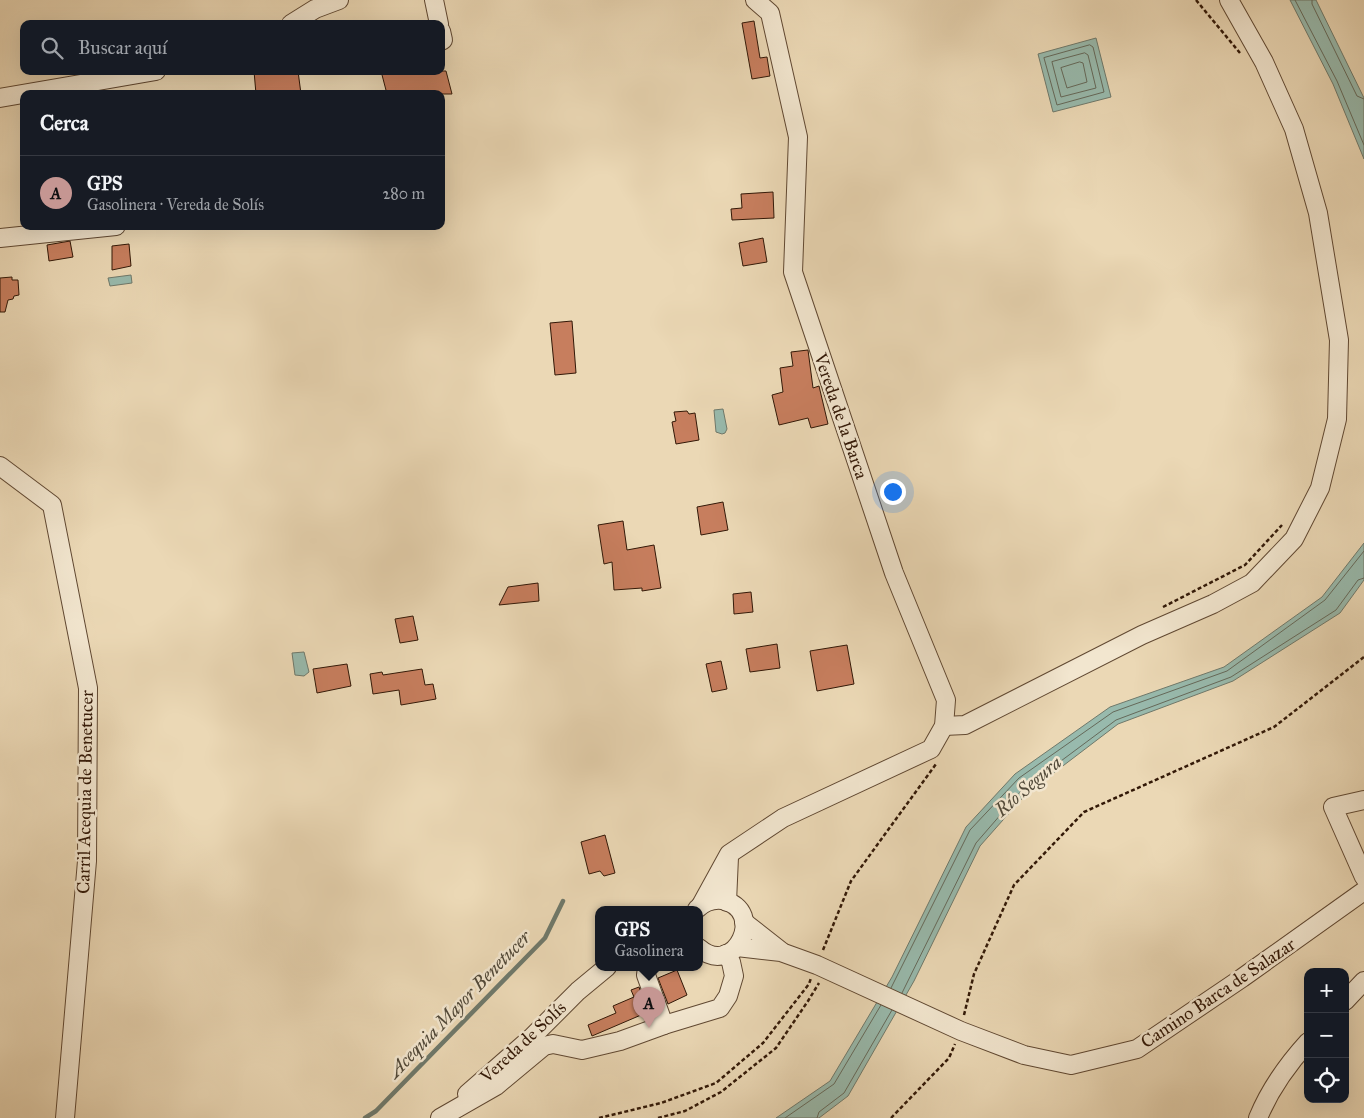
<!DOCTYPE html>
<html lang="es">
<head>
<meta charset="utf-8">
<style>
	:root { --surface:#171b24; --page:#20242c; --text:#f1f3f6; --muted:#9ea1a6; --line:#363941; --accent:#c59692 }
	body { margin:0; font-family:"IM FELL Great Primer",serif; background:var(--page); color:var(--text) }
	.controls { position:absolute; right:15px; bottom:15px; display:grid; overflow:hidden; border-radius:10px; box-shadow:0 5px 20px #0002 }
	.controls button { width:45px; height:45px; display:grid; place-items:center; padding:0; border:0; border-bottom:1px solid var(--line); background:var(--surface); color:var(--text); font:25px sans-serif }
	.you { position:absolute; left:892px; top:491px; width:18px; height:18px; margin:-12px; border:4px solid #fff; border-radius:50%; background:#1a73e8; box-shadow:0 0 0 8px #1a73e833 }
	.badge { display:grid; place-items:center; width:32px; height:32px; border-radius:50%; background:var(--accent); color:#111; font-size:16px; font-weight:700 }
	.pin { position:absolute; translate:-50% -41px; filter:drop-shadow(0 1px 2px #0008) }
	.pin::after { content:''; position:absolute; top:26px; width:18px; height:15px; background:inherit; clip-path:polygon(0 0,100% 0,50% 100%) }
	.popup { position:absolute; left:595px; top:906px; width:108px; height:65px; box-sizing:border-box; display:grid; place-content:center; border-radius:10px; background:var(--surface); filter:drop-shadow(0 1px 4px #0005); font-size:16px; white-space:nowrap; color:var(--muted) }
	.popup b { font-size:19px; color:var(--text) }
	.popup::after { content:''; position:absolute; left:50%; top:100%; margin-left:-10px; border:10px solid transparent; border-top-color:var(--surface) }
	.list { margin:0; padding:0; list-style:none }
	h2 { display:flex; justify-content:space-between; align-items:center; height:65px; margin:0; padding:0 20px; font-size:21px }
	h2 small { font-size:16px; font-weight:400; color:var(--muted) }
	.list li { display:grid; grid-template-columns:32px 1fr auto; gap:15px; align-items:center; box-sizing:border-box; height:75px; padding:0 20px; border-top:1px solid var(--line) }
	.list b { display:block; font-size:19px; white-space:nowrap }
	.list p { margin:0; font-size:16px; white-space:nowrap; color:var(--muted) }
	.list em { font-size:16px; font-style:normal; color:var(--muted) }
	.icon { flex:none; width:28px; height:28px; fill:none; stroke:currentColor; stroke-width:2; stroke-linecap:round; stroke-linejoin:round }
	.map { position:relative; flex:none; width:1364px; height:1118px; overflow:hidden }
	.search { position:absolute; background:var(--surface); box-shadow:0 5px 20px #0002; left:20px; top:20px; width:425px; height:55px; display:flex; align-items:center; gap:12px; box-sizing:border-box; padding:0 18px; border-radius:10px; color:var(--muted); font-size:19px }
	.panel { position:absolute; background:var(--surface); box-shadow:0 5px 20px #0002; left:20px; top:90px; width:425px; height:140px; border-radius:10px }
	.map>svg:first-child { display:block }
</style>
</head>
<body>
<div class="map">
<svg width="1364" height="1118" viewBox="0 0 1364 1118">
	<rect width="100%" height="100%" fill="#ebd8b5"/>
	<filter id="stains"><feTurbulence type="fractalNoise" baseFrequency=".004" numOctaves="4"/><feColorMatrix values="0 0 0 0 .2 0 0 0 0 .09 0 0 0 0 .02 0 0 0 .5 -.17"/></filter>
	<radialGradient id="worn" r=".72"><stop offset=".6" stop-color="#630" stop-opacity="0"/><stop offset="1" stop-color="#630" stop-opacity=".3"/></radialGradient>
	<!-- water -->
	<g fill="#98baad" stroke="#6f796b">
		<polygon points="1290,0 1316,0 1364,98 1364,159 1333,84"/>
		<polygon points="1096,38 1111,97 1053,112 1038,54"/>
		<polygon points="131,275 132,283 110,286 108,278"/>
		<polygon points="723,409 727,429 725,433 722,434 716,432 714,410"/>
		<polygon points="1364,543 1364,580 1340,613 1233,681 1118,724 1026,794 980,846 914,981 848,1096 819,1118 776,1118 830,1081 892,977 966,827 1015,774 1110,707 1224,667 1322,597"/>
		<polygon points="304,652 309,672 304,676 295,675 292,653"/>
	</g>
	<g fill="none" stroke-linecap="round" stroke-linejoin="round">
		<!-- shore -->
		<g stroke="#65695a" stroke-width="1">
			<polyline points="1295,0 1337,81 1364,145"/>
			<polyline points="1312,0 1312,4 1357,96 1364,99"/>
			<polygon points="1090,45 1093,47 1104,92 1057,105 1044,58"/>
			<polygon points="1085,53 1088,55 1096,88 1061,97 1052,62"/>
			<polygon points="1080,62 1083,63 1087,82 1067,88 1061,68"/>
			<polyline points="891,988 970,830 1019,778 1113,712 1227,671 1325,600 1364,551"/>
			<polyline points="902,993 976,843 1022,790 1116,720 1231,677 1336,610 1358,580 1364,578"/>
			<polyline points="785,1118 834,1084 881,1005"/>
			<polyline points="817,1118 819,1112 844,1093 892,1010"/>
		</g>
		<!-- stream -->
		<polyline stroke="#6f796b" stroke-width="4.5" points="365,1118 376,1111 545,938 563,901"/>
	</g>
	<!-- building -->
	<g fill="#c77e5e" stroke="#321807">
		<polygon points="754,21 760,58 767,57 770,76 752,79 742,23"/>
		<polygon points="254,71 298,71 301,94 256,94"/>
		<polygon points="381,71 446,71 452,94 387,94"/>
		<polygon points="773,192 774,218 732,220 731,209 742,208 741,194"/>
		<polygon points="763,238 767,262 743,266 739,243"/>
		<polygon points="70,241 73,257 49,261 47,245"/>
		<polygon points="129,244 131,266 112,270 112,246"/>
		<polygon points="12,277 12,280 18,280 19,295 14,296 13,299 8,300 5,312 0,312 0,278"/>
		<polygon points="572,321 576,373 555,375 550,323"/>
		<polygon points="808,350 813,388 819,386 828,424 811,428 808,418 779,425 772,395 783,392 780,368 793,366 791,352"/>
		<polygon points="687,411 689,414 695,413 699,440 676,444 672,422 676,421 674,412"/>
		<polygon points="723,502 728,530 701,535 697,507"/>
		<polygon points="623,521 627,550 654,545 661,588 642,591 642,588 614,590 612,562 604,564 598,525"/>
		<polygon points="538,583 539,601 499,605 508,587"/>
		<polygon points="751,592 753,612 734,614 733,594"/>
		<polygon points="413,616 418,640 400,643 395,619"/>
		<polygon points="777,644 780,668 750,672 746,649"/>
		<polygon points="847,645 854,684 817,691 810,651"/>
		<polygon points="721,661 727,689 712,692 706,664"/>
		<polygon points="347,664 351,686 317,693 313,669"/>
		<polygon points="422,669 425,685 433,684 436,699 401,705 399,690 373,694 370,674 382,672 383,675"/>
		<polygon points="605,835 615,873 604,876 600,871 589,874 581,842"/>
		<polygon points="677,970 687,995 668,1004 658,978"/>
		<polygon points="639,987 648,1012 592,1036 588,1025 616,1013 613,1006 634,997 631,990"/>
	</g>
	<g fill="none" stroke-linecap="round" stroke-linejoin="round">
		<!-- minor casing -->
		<g stroke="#604832" stroke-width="20">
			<g id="minor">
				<polyline points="434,0 439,24"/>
				<polyline points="291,24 315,9 339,0"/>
				<polyline points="441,31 443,40 441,41"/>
				<polyline points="0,98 156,71"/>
				<polyline points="0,238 116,226"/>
				<polyline points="0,466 52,505 88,688 87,861 65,1118"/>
				<polyline points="944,726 965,725 1142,635 1213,604 1252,583 1294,539 1320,488 1337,419 1339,340 1318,213 1294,129 1264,62 1229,0"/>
				<polyline points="1364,800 1333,807 1364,877"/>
				<polyline points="727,902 729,857"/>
				<polyline points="701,905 729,854 783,818 931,749 944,726 946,700 894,573 793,272 798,137 770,13 755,0"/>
				<path d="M697,909C704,902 713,899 722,900C768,910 735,979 699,948"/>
				<polyline points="744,922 781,951"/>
				<polyline points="737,947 781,952 817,965 961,1031 1024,1055 1071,1065 1137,1049 1242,978 1364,891"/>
				<polyline points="1345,1001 1364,981"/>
				<polyline points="664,1025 720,1008 728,996 734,976 731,962 726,954"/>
				<polyline points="467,1094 531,1038 578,991 607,967"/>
				<polyline points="440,1118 496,1086 544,1046 553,1044 582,1050 620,1041 664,1025 646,975 647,967"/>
				<path d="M1258,1118C1270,1089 1287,1065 1308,1042"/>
			</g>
		</g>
		<!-- path -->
		<g stroke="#321807" stroke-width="2.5" stroke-dasharray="4 2.5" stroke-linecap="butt">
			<polyline points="1196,0 1240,53"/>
			<polyline points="1163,607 1245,565 1282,525"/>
			<polyline points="823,950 851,881 936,764"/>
			<polyline points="964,1015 974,974 1014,885 1084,812 1274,727 1364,657"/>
			<polyline points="599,1118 661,1103 716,1083 763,1043 809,984 811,978"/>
			<polyline points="658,1118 685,1111 721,1092 776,1048 808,1001 819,983"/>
			<polyline points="891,1118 949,1058 955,1044"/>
		</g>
		<!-- minor -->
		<use href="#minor" stroke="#f2e6cf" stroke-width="18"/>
	</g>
	<g text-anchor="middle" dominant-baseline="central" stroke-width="5" stroke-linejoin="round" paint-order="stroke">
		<!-- street labels -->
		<g font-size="18" fill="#321807" stroke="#f2e6cf">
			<text transform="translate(841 416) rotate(71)">Vereda de la Barca</text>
			<text transform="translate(85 792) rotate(-89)">Carril Acequia de Benetucer</text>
			<text transform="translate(1218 993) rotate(-34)">Camino Barca de Salazar</text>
			<text transform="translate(523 1042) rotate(-43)">Vereda de Solís</text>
		</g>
		<!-- water labels -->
		<g font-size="19" font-style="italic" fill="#514939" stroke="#f2e6cf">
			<text transform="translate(1028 786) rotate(-41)">Río Segura</text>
			<text transform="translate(459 1004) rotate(-46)">Acequia Mayor Benetucer</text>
		</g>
	</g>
	<rect width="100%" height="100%" filter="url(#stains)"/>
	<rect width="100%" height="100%" fill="url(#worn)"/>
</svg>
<div class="controls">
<button>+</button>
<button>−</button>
<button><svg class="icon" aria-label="locate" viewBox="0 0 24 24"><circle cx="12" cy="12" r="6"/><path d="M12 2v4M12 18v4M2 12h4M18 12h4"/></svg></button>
</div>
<div class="you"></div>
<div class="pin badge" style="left:649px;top:1028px">A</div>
<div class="popup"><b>GPS</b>Gasolinera</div>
<div class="search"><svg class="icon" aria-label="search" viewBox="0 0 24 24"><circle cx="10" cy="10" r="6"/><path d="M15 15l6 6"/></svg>Buscar aquí</div>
<section class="panel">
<h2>Cerca<small></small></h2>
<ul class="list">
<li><span class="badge">A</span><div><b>GPS</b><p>Gasolinera · Vereda de Solís</p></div><em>280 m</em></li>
</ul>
</section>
</div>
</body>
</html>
